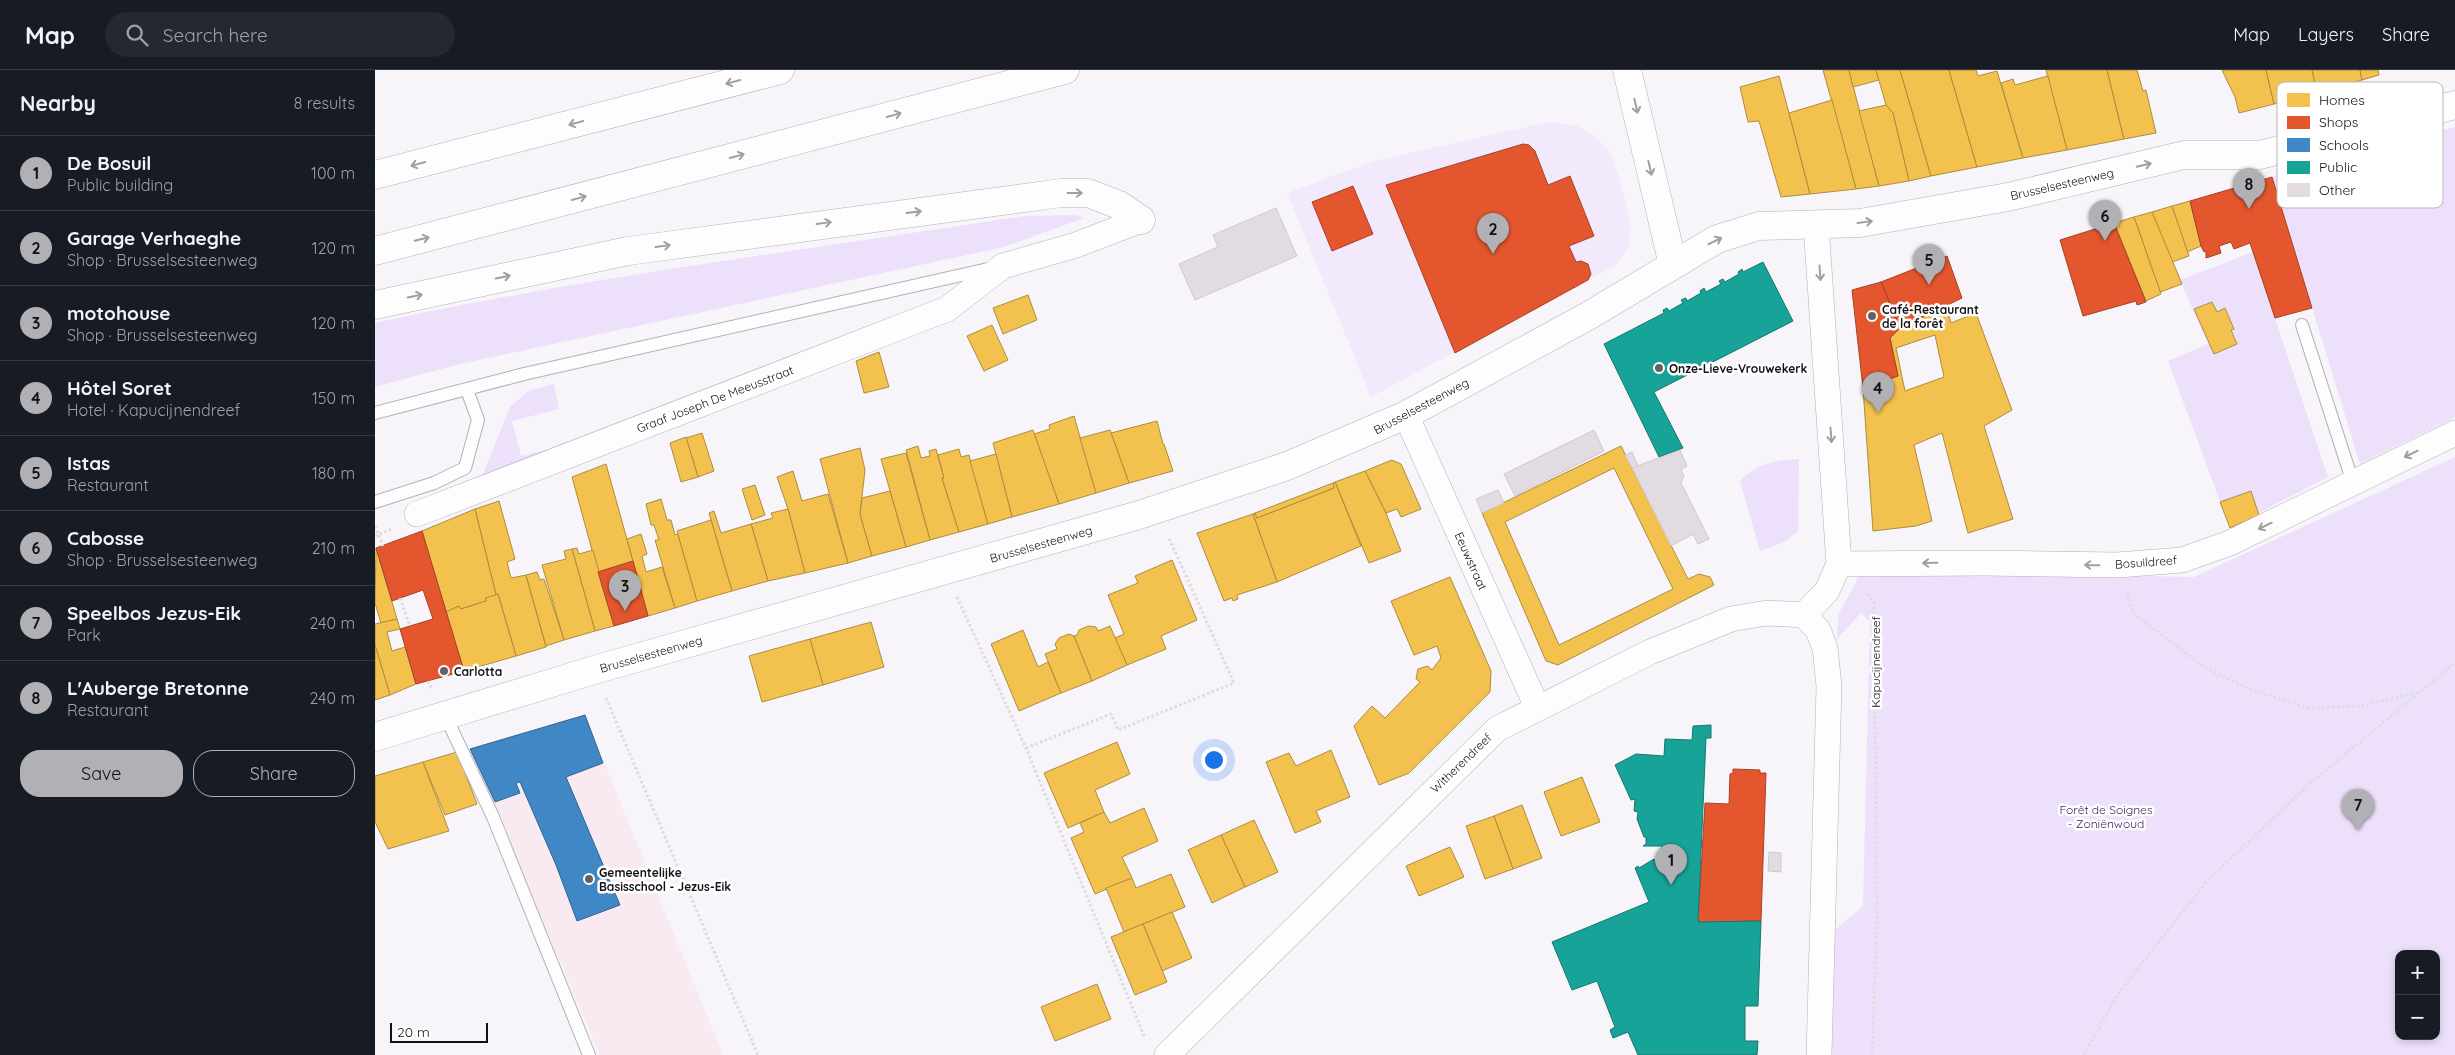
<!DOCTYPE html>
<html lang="en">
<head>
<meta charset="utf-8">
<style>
	:root { --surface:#171b24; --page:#242831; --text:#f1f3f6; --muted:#9ea1a6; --line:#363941; --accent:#b1b1b5 }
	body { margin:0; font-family:Quicksand,sans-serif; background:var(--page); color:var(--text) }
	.controls { position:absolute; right:15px; bottom:15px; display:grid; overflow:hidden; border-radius:10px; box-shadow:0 2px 8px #0003 }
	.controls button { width:45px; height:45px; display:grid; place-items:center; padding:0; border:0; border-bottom:1px solid var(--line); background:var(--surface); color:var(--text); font:25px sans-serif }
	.scale { position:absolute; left:15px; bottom:12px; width:98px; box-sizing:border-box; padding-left:5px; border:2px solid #131017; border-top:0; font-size:14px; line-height:18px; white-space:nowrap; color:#131017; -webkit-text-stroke:4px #fff; paint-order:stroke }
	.you { position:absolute; left:838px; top:689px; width:18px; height:18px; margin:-12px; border:4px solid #fff; border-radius:50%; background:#1a73e8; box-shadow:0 0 0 8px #1a73e833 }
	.badge { display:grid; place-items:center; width:32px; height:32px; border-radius:50%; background:var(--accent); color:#111; font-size:16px; font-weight:700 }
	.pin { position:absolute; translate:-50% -41px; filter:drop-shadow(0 1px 2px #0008) }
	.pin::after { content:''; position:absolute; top:26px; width:18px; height:15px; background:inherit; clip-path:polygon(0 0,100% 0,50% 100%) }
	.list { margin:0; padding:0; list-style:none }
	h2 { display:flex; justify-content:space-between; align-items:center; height:65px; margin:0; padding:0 20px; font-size:21px }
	h2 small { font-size:16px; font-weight:400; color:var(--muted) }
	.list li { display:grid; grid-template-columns:32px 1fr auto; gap:15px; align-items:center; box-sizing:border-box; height:75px; padding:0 20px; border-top:1px solid var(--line) }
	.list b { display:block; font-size:19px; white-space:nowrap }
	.list p { margin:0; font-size:16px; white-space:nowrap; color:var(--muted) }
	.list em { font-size:16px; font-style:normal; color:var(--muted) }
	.actions { display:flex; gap:10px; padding:15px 20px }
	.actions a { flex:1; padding:11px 0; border:1px solid var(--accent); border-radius:20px; text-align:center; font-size:18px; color:var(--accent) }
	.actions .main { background:var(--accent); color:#111 }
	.icon { flex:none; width:28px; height:28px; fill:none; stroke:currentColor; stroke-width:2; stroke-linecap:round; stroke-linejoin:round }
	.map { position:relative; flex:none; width:2080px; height:985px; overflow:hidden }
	header { display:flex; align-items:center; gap:30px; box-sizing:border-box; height:70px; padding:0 25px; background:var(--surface); border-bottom:1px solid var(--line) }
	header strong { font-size:24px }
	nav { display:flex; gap:28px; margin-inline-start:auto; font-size:18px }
	.search { width:350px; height:45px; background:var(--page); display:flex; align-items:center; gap:12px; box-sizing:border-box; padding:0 18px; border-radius:28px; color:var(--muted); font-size:19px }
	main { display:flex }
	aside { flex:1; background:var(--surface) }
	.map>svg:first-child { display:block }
</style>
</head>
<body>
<header>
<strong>Map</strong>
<div class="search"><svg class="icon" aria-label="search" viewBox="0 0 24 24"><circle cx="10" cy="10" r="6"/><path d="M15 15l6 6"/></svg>Search here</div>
<nav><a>Map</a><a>Layers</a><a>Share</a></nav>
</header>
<main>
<aside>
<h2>Nearby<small>8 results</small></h2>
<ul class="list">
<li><span class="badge">1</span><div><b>De Bosuil</b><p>Public building</p></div><em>100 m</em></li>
<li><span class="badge">2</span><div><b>Garage Verhaeghe</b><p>Shop · Brusselsesteenweg</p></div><em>120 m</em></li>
<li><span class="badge">3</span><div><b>motohouse</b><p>Shop · Brusselsesteenweg</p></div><em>120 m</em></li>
<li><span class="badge">4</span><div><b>Hôtel Soret</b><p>Hotel · Kapucijnendreef</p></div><em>150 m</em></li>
<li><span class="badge">5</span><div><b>Istas</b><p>Restaurant</p></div><em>180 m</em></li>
<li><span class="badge">6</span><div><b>Cabosse</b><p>Shop · Brusselsesteenweg</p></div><em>210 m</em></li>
<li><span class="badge">7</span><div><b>Speelbos Jezus-Eik</b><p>Park</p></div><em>240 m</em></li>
<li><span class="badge">8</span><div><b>L'Auberge Bretonne</b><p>Restaurant</p></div><em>240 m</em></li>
</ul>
<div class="actions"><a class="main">Save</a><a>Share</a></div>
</aside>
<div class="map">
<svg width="2080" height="985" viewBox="0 0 2080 985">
	<rect width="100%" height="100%" fill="#f7f4fa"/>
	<!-- built -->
	<polygon fill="#f2e9fc" points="1173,52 1202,56 1222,68 1236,84 1249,124 1256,160 1253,178 1242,194 996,327 912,123 999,91"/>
	<!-- education -->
	<polygon fill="#f9eaf1" points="210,645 348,985 225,985 95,679"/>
	<!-- green -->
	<g fill="#ede0fb" fill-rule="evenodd">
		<polygon points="2080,57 2080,347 1985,394 1897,107"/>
		<path d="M701,145L709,148L629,177L81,295L0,317V253C215,206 433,180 650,146Z"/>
		<polygon points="1878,182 1953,407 1855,458 1793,291 1833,274 1805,210"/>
		<polygon points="179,314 184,339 137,351 146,386 170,380 171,385 106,409 135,337 153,321"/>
		<path d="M2080,387V985H1457L1460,860L1488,836L1495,552L1486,543L1462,569L1463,545L1487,501L1819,507ZM2024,884H2061V966H2024Z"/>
		<path d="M1424,389L1423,461L1410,472L1385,481L1365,411C1382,393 1401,390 1424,389Z"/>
	</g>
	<!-- homes -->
	<g fill="#f2c14e" stroke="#af8c3e" fill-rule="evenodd">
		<polygon points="1448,0 1474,0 1504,116 1481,119"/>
		<polygon points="1474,0 1501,0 1504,10 1478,17"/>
		<polygon points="1501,0 1525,0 1556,106 1534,111 1518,43 1511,35"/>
		<polygon points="1525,0 1574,0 1602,97 1556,106"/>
		<polygon points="1574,0 1601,0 1603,6 1622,1 1648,88 1602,97"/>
		<polygon points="1671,0 1732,0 1749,69 1692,80"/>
		<polygon points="1732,0 1762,0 1768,21 1771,20 1781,63 1749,69"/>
		<polygon points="1847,0 1891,0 1899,34 1864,43 1860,27"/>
		<polygon points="1891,0 1937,0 1942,22 1899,34"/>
		<polygon points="1937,0 1985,0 1987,10 1942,22"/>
		<polygon points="1985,0 2003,0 2004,5 1987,10"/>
		<polygon points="1404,6 1414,43 1435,124 1406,127 1384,51 1373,52 1365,17"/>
		<polygon points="1673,6 1692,80 1648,88 1626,13 1638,9 1640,15"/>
		<polygon points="1457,30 1481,119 1435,124 1414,43"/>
		<polygon points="1511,35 1518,43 1534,111 1504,116 1484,41"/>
		<polygon points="1815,131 1826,176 1812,182 1797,136"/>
		<polygon points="1797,136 1814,186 1797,192 1777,142"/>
		<polygon points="1777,142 1807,214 1785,222 1759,147"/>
		<polygon points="1759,147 1786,224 1771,231 1739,153"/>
		<polygon points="653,225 662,250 628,264 618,238"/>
		<polygon points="1837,232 1842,242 1850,238 1859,259 1856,260 1862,274 1839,284 1819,239"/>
		<path d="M1571,235L1576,253L1601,243L1637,340L1609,356L1638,449L1593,463L1567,363L1539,375L1557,451L1541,456L1498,461L1488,318L1523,306L1515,268L1525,258ZM1560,265L1569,307L1530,321L1521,278Z"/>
		<polygon points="617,255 633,290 609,301 592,266"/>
		<polygon points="504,282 514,317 489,323 481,291"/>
		<polygon points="699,346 721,423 684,434 659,364 675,359 674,355"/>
		<polygon points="782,351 788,374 789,374 798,401 754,413 736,363"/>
		<polygon points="658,360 684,434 637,447 618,373"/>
		<polygon points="735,360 754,413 721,423 705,368"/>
		<polygon points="327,363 339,401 323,407 311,368"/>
		<polygon points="311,367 323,407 306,412 295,373"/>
		<polygon points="543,376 546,388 555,386 554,381 561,379 569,408 567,408 584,462 555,470 531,380"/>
		<path d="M1246,376L1313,509L1324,504L1335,507L1339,515L1183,595L1171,591L1107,443ZM1239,398L1298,519L1184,575L1130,452Z"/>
		<polygon points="485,378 490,400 485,444 497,486 473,493 445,389"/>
		<polygon points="584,379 586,387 594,385 613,454 584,462 567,408 569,408 563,385"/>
		<polygon points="531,383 555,470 531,477 506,389"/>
		<polygon points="621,384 637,447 613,454 595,391"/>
		<polygon points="1017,390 1026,394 1046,439 1026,447 1022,439 1011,443 990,401"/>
		<polygon points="231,394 258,491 223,502 197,407"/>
		<polygon points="418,401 427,431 453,424 473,493 430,503 413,439 402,407"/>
		<polygon points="990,401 1011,443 1026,481 994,493 960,412"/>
		<polygon points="960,412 986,476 902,512 878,444 880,443 882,448 959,418 958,413"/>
		<polygon points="958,413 959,418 882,448 880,443"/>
		<polygon points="380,415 390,445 377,450 367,419"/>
		<polygon points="515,421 531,477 497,486 485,444 487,428"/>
		<polygon points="1876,421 1884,445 1855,458 1845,432"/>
		<polygon points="286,429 292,450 296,450 300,465 303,464 322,531 300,538 280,470 284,470 279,455 276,455 271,434"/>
		<polygon points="124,431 140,489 132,492 136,508 151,505 171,577 141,586 123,524 121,525 100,439"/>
		<polygon points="100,439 121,525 111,528 111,531 86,539 84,536 71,542 47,461"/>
		<polygon points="413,439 430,503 393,511 376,454 398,448 396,443"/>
		<polygon points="339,441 346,463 376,454 393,511 357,521 334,443"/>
		<polygon points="878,444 902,512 862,525 863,529 858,531 857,528 849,531 822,463"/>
		<polygon points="336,450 357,521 322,531 302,461"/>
		<polygon points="266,464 272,484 267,486 271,502 287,497 300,538 273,546 252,469"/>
		<polygon points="1,478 22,549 6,553 0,533"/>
		<polygon points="202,478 204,484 218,480 239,556 220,561 197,479"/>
		<polygon points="197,479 220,561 189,570 167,495 191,489 189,481"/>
		<polygon points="797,490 822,550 786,566 791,579 752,595 740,568 749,564 733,525 763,513 760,506"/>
		<polygon points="162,502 165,510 169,509 189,570 171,576 151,505"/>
		<polygon points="1075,507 1116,601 1115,622 1034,703 1004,715 979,656 997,636 1010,648 1045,612 1041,609 1043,599 1053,596 1057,600 1066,588 1062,576 1039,585 1016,531"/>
		<polygon points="123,524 141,586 89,601 71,542 84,536 86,539 111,531 111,528"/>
		<polygon points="22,549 25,559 12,562 17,581 30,577 41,614 15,625 0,575 0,554"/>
		<polygon points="496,552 509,597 448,615 435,569"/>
		<polygon points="713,556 721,557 723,561 735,556 752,595 717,611 699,566 702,565 704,560"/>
		<polygon points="648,560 663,597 673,592 686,623 644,641 616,574"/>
		<polygon points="694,564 699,566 717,611 686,623 670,584 682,579 680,574 684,568"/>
		<polygon points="435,569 448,615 387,632 374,586"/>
		<polygon points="0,575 15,625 0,630"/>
		<polygon points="742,672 755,704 720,720 729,742 693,758 669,703"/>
		<polygon points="956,680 975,727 941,741 946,752 920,763 891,692 914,683 921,696"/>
		<polygon points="82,682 102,734 70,745 48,692"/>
		<polygon points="48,692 74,761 13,779 0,752 0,706"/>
		<polygon points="1207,707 1225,752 1186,766 1169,722"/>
		<polygon points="1147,735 1167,788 1138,799 1119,746"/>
		<polygon points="769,738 783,771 747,787 757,808 720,824 696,768 709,762 705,753 729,742 735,753"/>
		<polygon points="1119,746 1138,799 1110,809 1091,756"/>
		<polygon points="879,750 903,802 870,817 846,765"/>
		<polygon points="846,765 870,817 837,833 813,780"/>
		<polygon points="1075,777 1089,807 1044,826 1031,796"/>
		<polygon points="796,804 810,837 749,862 731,818 757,808 761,818"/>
		<polygon points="797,842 817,888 787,901 768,854"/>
		<polygon points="768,854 792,912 760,925 736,867"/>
		<polygon points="722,914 736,949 680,971 666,937"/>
	</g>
	<!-- shops -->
	<g fill="#e4572e" stroke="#a54227">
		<polygon points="1148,74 1154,75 1160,81 1173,115 1195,106 1219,166 1194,176 1201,192 1206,191 1213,194 1216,204 1213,210 1080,283 1011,115"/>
		<polygon points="1897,107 1937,238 1900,248 1875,173 1859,179 1856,172 1844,176 1846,183 1831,188 1831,181 1829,182 1826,176 1815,131"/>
		<polygon points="978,116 998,164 957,181 937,132"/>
		<polygon points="1739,153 1771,232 1762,235 1761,231 1708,246 1685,170"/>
		<polygon points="1572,186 1587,228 1525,258 1506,212"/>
		<polygon points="1506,212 1525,258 1515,268 1523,306 1488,318 1477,220"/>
		<polygon points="47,461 89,601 41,614 25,559 58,549 48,520 17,531 1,478"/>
		<polygon points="258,491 273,546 239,556 223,502"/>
		<polygon points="1358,699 1385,700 1385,703 1391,703 1386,851 1323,852 1330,733 1354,734 1355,704 1358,703"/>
	</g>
	<!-- schools -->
	<polygon fill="#3f88c5" stroke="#326491" points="210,645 228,693 191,707 245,835 202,851 181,795 145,712 141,713 145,723 120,732 95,679"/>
	<!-- public -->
	<g fill="#17a398" stroke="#167771">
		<polygon points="1388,192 1418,251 1279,322 1308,378 1284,387 1229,274 1289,243 1288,240 1292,238 1294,241 1308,233 1306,230 1311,228 1312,231 1326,223 1325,221 1329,218 1331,222 1346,214 1344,211 1348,209 1350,212 1364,204 1363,202 1367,199 1368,202"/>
		<polygon points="1336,655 1336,668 1331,668 1323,852 1386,851 1383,936 1370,936 1370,971 1383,971 1382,985 1263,985 1253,962 1238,968 1235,960 1240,957 1222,911 1197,920 1177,872 1274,832 1260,798 1263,796 1264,798 1279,789 1281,792 1286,789 1287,776 1268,776 1271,774 1271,767 1269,767 1262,749 1263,742 1259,741 1260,729 1256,730 1240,695 1261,684 1289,686 1290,669 1317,670 1318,656"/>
	</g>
	<!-- building -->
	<g fill="#e2dce2" stroke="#cfc9cd">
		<polygon points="901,138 922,186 820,230 804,194 843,177 838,165"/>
		<polygon points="1219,360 1229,381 1140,426 1129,404"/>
		<polygon points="1305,380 1312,396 1306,400 1309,406 1306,413 1334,469 1323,474 1318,464 1296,476 1257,398"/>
		<polygon points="1257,382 1263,396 1257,398 1250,385"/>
		<polygon points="1123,420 1129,433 1107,443 1101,429"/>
		<polygon points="1394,782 1406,783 1406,802 1393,801"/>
	</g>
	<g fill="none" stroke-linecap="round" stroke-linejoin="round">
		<!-- service casing -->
		<g stroke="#b3b0b7" stroke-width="14">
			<g id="service">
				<polyline points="1927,255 1978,413"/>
				<polyline points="0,343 149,304 613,199"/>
				<polyline points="0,432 59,413 90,398 103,350 92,320"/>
				<polyline points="70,645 118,747 214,985"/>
			</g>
		</g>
		<!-- minor casing -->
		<g stroke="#b3b0b7" stroke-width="26">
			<g id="minor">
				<polyline points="1031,345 1162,637"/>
				<polyline points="42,444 572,239 628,196 701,175 766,150"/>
				<polyline points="1464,494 1610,493 1742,495 1807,490 1855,473 2080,363"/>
				<polyline points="1429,545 1443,560 1450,578 1454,616 1444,985"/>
				<polyline points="1429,545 1452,521 1464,494 1441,154"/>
				<polyline points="792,985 1122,659 1275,582 1356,549 1392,543 1429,545"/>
			</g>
		</g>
		<!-- primary casing -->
		<g stroke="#b3b0b7" stroke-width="29">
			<g id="primary">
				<polyline points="1252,0 1298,195"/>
				<polyline points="0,667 219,600 764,445 912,396 1031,345 1213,246 1342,169 1384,156 1485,153 1633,127 1809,85 1885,85 2080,35"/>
			</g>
		</g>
		<!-- motorway casing -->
		<g stroke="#b3b0b7" stroke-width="29">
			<g id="motorway">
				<polyline points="0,105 405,0"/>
				<polyline points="0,181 690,0"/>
				<polyline points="0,235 253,181 686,123 713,123 744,135 766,150"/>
			</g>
		</g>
		<!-- path -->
		<g stroke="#dedcdf" stroke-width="3" stroke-dasharray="2.5 2.5" stroke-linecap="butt">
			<polyline points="0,456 8,476"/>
			<polyline points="0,466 17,459"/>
			<polyline points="1492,524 1499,532 1502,847 1497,985"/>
			<polyline points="1752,524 1759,544 1829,597 1876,620 1933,638 1985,636 2044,622"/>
			<polyline points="582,527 651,678 770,968"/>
			<polyline points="25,528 35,556"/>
			<polyline points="53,611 56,618"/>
			<polyline points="231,628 383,985"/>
			<polyline points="651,678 736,644 743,660 859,613 794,468"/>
			<polyline points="1709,985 1742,925 1832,811 1940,709 2080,593"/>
		</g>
		<!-- service -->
		<use href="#service" stroke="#fefdfe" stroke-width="12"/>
		<!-- minor -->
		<use href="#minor" stroke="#fefdfe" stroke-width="25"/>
		<!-- primary -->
		<use href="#primary" stroke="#fefdfe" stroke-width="28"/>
		<!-- motorway -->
		<use href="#motorway" stroke="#fefdfe" stroke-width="28"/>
	</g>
	<!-- one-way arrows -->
	<defs><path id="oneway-shaft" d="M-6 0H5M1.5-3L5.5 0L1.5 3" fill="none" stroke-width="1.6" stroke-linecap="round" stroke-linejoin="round" transform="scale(1.25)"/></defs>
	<g stroke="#a09ea2">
		<use href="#oneway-shaft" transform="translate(358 12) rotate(165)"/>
		<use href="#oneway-shaft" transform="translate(1261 36) rotate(77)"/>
		<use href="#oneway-shaft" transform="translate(519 45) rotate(-15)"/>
		<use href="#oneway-shaft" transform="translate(201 53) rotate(165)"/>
		<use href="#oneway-shaft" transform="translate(362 86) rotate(-15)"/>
		<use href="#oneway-shaft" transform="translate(43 94) rotate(165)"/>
		<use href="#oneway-shaft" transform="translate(1769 95) rotate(-13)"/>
		<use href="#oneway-shaft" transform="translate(1275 98) rotate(77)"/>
		<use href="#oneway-shaft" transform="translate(700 123)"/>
		<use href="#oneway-shaft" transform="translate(204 128) rotate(-15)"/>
		<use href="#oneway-shaft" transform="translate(539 142) rotate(-7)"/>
		<use href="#oneway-shaft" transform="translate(1490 152) rotate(-8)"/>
		<use href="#oneway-shaft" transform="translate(449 153) rotate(-8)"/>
		<use href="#oneway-shaft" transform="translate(47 169) rotate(-14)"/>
		<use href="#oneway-shaft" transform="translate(1340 171) rotate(-26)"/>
		<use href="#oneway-shaft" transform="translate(288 176) rotate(-8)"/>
		<use href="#oneway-shaft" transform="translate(1445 203) rotate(86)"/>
		<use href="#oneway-shaft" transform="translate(128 207) rotate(-12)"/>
		<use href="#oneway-shaft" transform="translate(40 226) rotate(-12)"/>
		<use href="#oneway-shaft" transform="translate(1456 365) rotate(86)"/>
		<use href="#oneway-shaft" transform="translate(2036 384) rotate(154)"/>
		<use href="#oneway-shaft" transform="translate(1890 456) rotate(154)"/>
		<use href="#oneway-shaft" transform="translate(1555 493) rotate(179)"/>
		<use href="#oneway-shaft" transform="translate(1717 495) rotate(-179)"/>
	</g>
	<!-- markers -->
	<g fill="#636066" stroke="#fff" stroke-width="2">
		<circle cx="1497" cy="246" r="5"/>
		<circle cx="1284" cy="298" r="5"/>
		<circle cx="69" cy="601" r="5"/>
		<circle cx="214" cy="809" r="5"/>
	</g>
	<g text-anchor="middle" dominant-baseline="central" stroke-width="5" stroke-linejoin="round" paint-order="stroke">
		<!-- street labels -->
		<g font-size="12" fill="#131017" stroke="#fff">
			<text transform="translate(1687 114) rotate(-13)">Brusselsesteenweg</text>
			<text transform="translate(340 329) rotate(-21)">Graaf Joseph De Meeusstraat</text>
			<text transform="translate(1046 336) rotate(-28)">Brusselsesteenweg</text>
			<text transform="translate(666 474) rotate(-16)">Brusselsesteenweg</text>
			<text transform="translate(1096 491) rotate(66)">Eeuwstraat</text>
			<text transform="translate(1771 492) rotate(-4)">Bosuildreef</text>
			<text transform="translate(276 584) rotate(-16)">Brusselsesteenweg</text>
			<text transform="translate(1500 592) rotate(-90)">Kapucijnendreef</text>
			<text transform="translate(1086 693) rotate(-44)">Witherendreef</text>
		</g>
		<!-- poi labels -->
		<g font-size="12" font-weight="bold" fill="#131017" stroke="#fff" text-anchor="start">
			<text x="1507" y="239">Café-Restaurant<tspan x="1507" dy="14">de la forêt</tspan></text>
			<text x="1294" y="298">Onze-Lieve-Vrouwekerk</text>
			<text x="79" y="601">Carlotta</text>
			<text x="224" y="802">Gemeentelijke<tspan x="224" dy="14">Basisschool - Jezus-Eik</tspan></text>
		</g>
		<!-- park labels -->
		<g font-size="12" fill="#452162" stroke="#fff">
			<text x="1731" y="739">Forêt de Soignes<tspan x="1731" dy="14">- Zoniënwoud</tspan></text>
		</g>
	</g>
	<!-- legend -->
	<rect x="1902" y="12" width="166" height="126" rx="8" fill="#fff" stroke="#b8b7b9" stroke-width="1"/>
	<rect x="1912" y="23" width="23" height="14" fill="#f2c14e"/>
	<rect x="1912" y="46" width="23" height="13" fill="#e4572e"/>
	<rect x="1912" y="68" width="23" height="14" fill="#3f88c5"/>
	<rect x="1912" y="91" width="23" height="13" fill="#17a398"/>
	<rect x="1912" y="113" width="23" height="14" fill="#e2dce2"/>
	<g font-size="14" fill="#131017">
		<text x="1944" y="35">Homes</text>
		<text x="1944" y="57">Shops</text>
		<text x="1944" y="80">Schools</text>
		<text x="1944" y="102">Public</text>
		<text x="1944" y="125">Other</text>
	</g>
</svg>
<div class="controls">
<button>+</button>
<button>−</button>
</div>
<div class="scale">20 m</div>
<div class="you"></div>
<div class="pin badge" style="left:1296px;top:815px">1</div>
<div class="pin badge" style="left:1118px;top:184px">2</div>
<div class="pin badge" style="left:250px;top:541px">3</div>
<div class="pin badge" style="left:1503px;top:343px">4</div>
<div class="pin badge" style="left:1554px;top:215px">5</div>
<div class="pin badge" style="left:1730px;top:171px">6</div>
<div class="pin badge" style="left:1983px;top:760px">7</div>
<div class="pin badge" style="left:1874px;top:139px">8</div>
</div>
</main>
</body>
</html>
